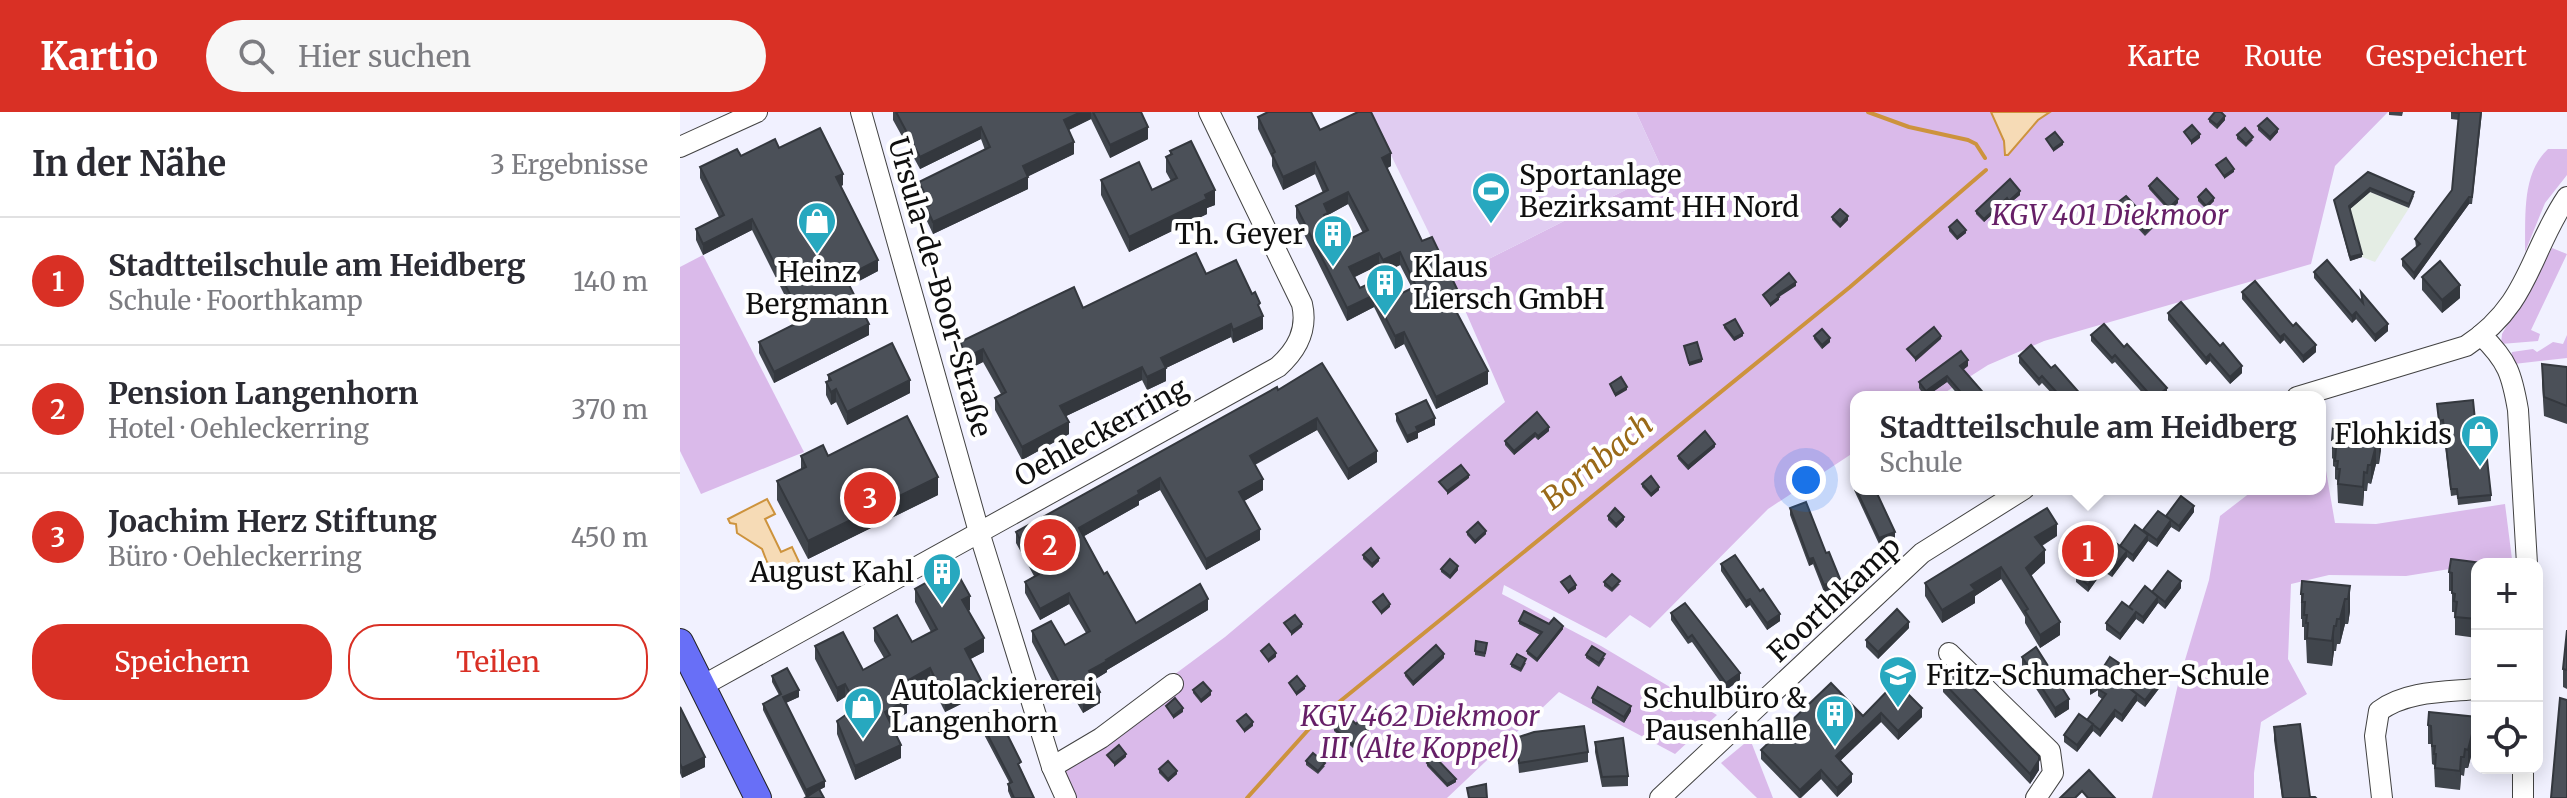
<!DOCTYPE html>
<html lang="de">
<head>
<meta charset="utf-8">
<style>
	:root { --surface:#fff; --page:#f7f7f7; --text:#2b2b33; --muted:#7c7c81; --line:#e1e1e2; --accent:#d93025 }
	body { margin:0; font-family:Merriweather,serif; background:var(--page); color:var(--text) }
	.controls { position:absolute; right:24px; bottom:24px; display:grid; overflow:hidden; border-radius:16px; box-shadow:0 4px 20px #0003 }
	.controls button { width:72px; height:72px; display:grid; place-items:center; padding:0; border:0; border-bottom:2px solid var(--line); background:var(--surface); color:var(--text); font:40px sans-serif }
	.you { position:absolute; left:1126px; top:368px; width:28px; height:28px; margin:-20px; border:6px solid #fff; border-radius:50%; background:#1a73e8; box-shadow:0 0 0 12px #1a73e833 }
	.badge { display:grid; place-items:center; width:52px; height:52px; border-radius:50%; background:var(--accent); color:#fff; font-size:26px; font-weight:700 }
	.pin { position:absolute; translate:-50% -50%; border:4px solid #fff; box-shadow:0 2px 8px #0006 }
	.popup { position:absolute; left:1170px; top:279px; width:476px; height:104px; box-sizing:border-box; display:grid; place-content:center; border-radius:16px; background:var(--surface); filter:drop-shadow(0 2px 6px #0005); font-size:26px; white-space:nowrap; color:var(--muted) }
	.popup b { font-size:30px; color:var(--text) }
	.popup::after { content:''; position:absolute; left:50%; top:100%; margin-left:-16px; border:16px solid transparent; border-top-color:var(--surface) }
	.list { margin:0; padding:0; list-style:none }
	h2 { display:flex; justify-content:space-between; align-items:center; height:104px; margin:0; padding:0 32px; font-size:34px }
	h2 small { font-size:26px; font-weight:400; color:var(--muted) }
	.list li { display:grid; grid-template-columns:52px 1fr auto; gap:24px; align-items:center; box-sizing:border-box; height:128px; padding:0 32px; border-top:2px solid var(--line) }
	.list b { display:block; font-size:30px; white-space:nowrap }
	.list p { margin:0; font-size:26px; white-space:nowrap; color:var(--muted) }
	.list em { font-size:26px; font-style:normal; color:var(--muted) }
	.actions { display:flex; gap:16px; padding:24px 32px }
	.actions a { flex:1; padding:18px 0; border:2px solid var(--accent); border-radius:32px; text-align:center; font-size:28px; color:var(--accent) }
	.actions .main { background:var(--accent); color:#fff }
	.icon { flex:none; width:44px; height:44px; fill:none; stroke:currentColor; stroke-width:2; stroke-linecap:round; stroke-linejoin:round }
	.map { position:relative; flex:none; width:1887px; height:686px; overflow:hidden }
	header { display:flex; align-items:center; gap:48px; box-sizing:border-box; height:112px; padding:0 40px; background:var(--accent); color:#fff }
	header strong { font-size:38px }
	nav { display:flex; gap:44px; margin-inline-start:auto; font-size:28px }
	.search { width:560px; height:72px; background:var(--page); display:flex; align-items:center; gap:20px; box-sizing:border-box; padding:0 28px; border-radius:44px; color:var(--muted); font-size:30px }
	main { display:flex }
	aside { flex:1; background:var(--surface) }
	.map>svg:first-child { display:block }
</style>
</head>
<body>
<header>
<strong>Kartio</strong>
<div class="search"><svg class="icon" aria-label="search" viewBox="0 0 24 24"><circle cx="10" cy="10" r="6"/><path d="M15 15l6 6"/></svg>Hier suchen</div>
<nav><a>Karte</a><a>Route</a><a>Gespeichert</a></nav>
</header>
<main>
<aside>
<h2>In der Nähe<small>3 Ergebnisse</small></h2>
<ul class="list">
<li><span class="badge">1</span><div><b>Stadtteilschule am Heidberg</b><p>Schule · Foorthkamp</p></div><em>140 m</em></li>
<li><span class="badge">2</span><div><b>Pension Langenhorn</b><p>Hotel · Oehleckerring</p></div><em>370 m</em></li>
<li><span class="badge">3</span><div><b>Joachim Herz Stiftung</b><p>Büro · Oehleckerring</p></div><em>450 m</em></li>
</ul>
<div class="actions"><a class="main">Speichern</a><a>Teilen</a></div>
</aside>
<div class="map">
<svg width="1887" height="686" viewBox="0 0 1887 686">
	<rect width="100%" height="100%" fill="#f1f1ff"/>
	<!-- industrial -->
	<polygon fill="#e4ede4" points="1690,80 1729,96 1695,150 1682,145 1669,98"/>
	<!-- green -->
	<g fill="#dabaea">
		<polygon points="956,0 1311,0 1324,30 1325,43 1328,43 1358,7 1370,0 1708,0 1655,54 1631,152 1364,229 1308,253 1258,285 1176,285 1176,339 1088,397 970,516 950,503 926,526 824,473 822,482 921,534 1037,603 995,642 879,580 767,686 396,686 378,642 475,577 545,525 825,290 771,166 983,59"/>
		<path d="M1868,37H1887V63L1865,91L1845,140C1846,106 1841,62 1868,37Z"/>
		<polygon points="1872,136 1887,142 1851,218 1860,222 1858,229 1821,232 1822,222"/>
		<polygon points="23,143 124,340 21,382 0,339 0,155"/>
		<polygon points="1887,223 1887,246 1834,252 1831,245 1832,240 1853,237 1857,240 1873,230 1883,232"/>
		<polygon points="1640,324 1655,411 1696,412 1825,392 1832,447 1726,464 1649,463 1611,472 1608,547 1627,582 1581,610 1574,661 1574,686 1472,686 1499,568 1529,468 1540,404 1575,377 1640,377"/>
		<polygon points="1070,627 1093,686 1077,686 1041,651"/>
	</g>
	<!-- pitch -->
	<polygon fill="#e0ccf1" points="690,0 956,0 983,59 771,166"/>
	<!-- water -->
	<g fill="#f6dbb6" stroke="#cd933d" stroke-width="2">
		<polygon points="1311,0 1370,0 1358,8 1328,43 1325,43 1324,29"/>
		<polygon points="87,387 95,402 85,407 101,440 112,435 120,452 111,457 95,458 87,450 82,437 57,421 56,412 50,411 48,407"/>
	</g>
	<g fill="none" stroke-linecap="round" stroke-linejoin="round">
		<!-- stream -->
		<g stroke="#cd933d" stroke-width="4">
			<polyline points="1188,0 1229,15 1288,28 1296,32 1305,46"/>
			<polyline points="567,686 637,608 1170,175 1306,58"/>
		</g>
		<!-- minor casing -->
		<g stroke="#424242" stroke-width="22">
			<g id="minor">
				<polyline points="181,0 299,420 372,655 386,686"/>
				<polyline points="0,35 77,0"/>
				<path d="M1801,223C1828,249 1832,263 1838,298L1847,452"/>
				<path d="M1617,285L1786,234C1850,192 1849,141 1887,85"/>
				<polyline points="1269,541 1370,639 1373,661 1356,686"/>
				<path d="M22,574L598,255C617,238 628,218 622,192L529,0"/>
				<polyline points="372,655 421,626 493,572"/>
				<polyline points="980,686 1242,441 1344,377"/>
				<path d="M1702,686L1695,624L1699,599C1726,579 1764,580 1797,577"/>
				<polyline points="1843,686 1843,656"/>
			</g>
		</g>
		<!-- major casing -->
		<g stroke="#202020" stroke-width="28">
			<polyline id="major" points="0,530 78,686"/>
		</g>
		<!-- minor -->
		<use href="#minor" stroke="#fff" stroke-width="20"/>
		<!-- major -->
		<use href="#major" stroke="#686ff7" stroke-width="26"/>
	</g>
	<!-- wall -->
	<g fill="#40454c" fill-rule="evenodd">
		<polygon points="213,0 461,0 468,27 430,46 411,7 389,18 394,42 348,64 348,77 253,122 246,107 246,96 239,82 239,70 305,38 301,27 240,57 213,8"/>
		<polygon points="1709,0 1723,0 1722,4 1709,3"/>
		<polygon points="1771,0 1802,0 1792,92 1789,92 1734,168 1722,154 1722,147 1736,135 1735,127 1772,78 1779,8 1771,7"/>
		<path d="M578,5L640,18L711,54L707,56L742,129L779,194L775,196L808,272L756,297L724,232L715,237L694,195L667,209L616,106V94L643,81L635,62L603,78L592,54V46L578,17ZM668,92L683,121L658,133L648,112V103ZM699,153L703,161L720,153L732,176L709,188L680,176L674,165Z"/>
		<polygon points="1529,7 1545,8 1537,17 1529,10"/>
		<polygon points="1578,14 1598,20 1590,29 1578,18"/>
		<polygon points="1557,23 1573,28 1566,35 1557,27"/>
		<polygon points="99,36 163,73 161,74 198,159 170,174 189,223 94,271 79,241 79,230 118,210 72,118 23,143 16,128 16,117 39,105 20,66 20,55 61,44"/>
		<polygon points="490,39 535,93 527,96 527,102 449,140 421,83 421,68 472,78 491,69 486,60 486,45 490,43"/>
		<polygon points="1688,60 1734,84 1729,96 1690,80 1670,97 1682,145 1670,149 1654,88"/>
		<polygon points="1330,67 1340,83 1329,92 1327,89 1304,110 1296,102 1296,99"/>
		<polygon points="1469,74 1498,91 1489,99 1469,77"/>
		<polygon points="1518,85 1534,89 1526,97 1518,89"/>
		<polygon points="1437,91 1473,116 1465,124 1437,94"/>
		<polygon points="1152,105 1168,108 1160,116 1152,108"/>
		<polygon points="1269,115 1286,121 1277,128 1269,119"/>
		<polygon points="1634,160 1681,188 1681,180 1708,219 1695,230 1676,207 1672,211 1634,166"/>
		<polygon points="526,162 580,198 583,217 553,231 551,225 486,256 486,269 467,278 462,268 386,304 389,322 342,348 315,298 315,286 321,282 303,250 287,258 280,243 280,230"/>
		<polygon points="1742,165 1780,186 1762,201 1742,178"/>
		<polygon points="1562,180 1636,240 1623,251 1604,228 1600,232 1562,187"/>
		<polygon points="1488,201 1562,261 1550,272 1530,249 1526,253 1488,208"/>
		<polygon points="1044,213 1063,224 1054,229 1044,216"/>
		<polygon points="1411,223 1444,235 1487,283 1484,285 1466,285 1435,250 1432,252 1411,229"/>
		<polygon points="1134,224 1150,230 1142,237 1134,227"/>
		<polygon points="1339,244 1371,256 1403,285 1375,285 1362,271 1359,274 1339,251"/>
		<polygon points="1862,252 1887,255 1887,312 1864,304 1862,271"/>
		<polygon points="1288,254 1283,258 1307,285 1280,285 1267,270 1245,285 1239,276 1239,270"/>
		<polygon points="148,263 230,281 167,313 156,290 151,293 146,283 146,270 148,269"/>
		<polygon points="598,278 697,350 668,368 637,318 575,353 583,378 564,389 580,428 526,458 480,378 459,389 459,393 404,424 424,462 456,511 528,498 427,558 427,560 414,568 420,591 403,601 393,584 383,589 352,530 352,519 385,533 406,521 389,492 360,508 345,481 345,470 354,464 336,431 336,420"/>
		<polygon points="1757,292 1798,338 1811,383 1811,389 1778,393 1777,383 1771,384 1763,315 1759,316"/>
		<polygon points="716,302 755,313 738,321 738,326 727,331 716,309"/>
		<polygon points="869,319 858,328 855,325 834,343 825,333 825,329"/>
		<polygon points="1701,321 1699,352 1696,352 1691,372 1688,371 1687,379 1684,379 1683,394 1658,391 1657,368 1655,367 1655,355 1653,354 1653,347 1652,346 1652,328"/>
		<polygon points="1035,335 1008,358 998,347 998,344"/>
		<polygon points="121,344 148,344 258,383 128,447 97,388 97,369 121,357"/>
		<polygon points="1174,371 1215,426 1199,432 1174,378"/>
		<polygon points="962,372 979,378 971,385 962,375"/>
		<polygon points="1110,396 1160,474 1144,480 1133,452 1129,454 1110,403"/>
		<polygon points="1514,400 1499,420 1491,415 1477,435 1468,429 1453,450 1447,445 1432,465 1423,459 1408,480 1396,470 1396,463 1486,404"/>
		<polygon points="928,404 944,408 936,416 928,408"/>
		<polygon points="787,420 806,422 795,432 787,423"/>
		<polygon points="1377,424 1362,434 1365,451 1351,464 1380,523 1360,536 1345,511 1345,505 1321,467 1295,484 1295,491 1262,511 1245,484 1245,471"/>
		<polygon points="683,443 699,449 692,456 683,447"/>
		<polygon points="1041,452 1100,509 1087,518 1070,493 1066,496 1041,459"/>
		<polygon points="1797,452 1797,526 1775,523 1775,508 1774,500 1772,500 1772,479 1769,479 1769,460"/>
		<polygon points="761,457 778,458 770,467 761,460"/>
		<polygon points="924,470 940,472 932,480 924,474"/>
		<polygon points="1670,474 1670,499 1668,512 1665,512 1660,532 1657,532 1656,539 1654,539 1652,554 1627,551 1626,528 1624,528 1624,515 1622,515 1622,507 1621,507 1621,482"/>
		<polygon points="1501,476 1485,497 1478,491 1463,512 1456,507 1440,528 1426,518 1426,511 1472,480"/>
		<polygon points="235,477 290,498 288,499 304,540 290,547 301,582 265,600 250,570 231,580 231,591 227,593 227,601 210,610 221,646 175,668 157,622 157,609 172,598 165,585 157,590 135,547 135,534 183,558 204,546 194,529 194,516 232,530 251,520 235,490"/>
		<polygon points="991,501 1060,568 1046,578 1012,530 1008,532 991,508"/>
		<polygon points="839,509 869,512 883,517 857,550 847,542 847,539 860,523 839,512"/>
		<polygon points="1229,516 1198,547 1186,535 1186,528"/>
		<polygon points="1887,518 1887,577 1883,575 1883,557"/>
		<polygon points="807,534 805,545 795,543 795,539"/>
		<polygon points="906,543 925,546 919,555 906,546"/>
		<polygon points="1342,545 1389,597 1375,606 1342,555"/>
		<polygon points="764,546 733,574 725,564 725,561"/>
		<polygon points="846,551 841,560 831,555 831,552"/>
		<polygon points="1439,558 1434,565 1452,578 1481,574 1465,595 1457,589 1442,610 1435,605 1420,625 1413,619 1397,640 1384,630 1384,623 1407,608 1422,587 1418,584 1418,578 1410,583"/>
		<polygon points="92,564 119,585 106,591 145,675 126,685 83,598 83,592 99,583 92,570"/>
		<polygon points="1216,570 1242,605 1218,628 1201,610 1160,649 1172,670 1157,685 1141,667 1121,686 1119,686 1081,647 1081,638 1183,604"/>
		<polygon points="1263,570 1359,658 1350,672 1263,580"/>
		<polygon points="513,578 531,583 521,591 513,581"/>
		<polygon points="912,586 951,599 944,611 912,591"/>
		<polygon points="0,595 25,655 2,666 0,661"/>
		<polygon points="700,605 673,636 654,619 654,616 657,612 654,609 654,606 676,612"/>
		<polygon points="1797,605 1796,637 1793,637 1788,656 1785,656 1784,664 1781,663 1780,678 1755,675 1754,653 1752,652 1751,632 1748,632 1748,613"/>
		<polygon points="299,606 341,657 354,686 331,686 328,679 328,672 330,672 299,613"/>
		<polygon points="1594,615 1630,685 1636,686 1602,686 1594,628"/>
		<polygon points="836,626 908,640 908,650 839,661"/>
		<polygon points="915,630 948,664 948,674 922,675 915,640"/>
		<polygon points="626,649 645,654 638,662 626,653"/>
		<polygon points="747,651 776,670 767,675 747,654"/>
		<polygon points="479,657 497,662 488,670 479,661"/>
	</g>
	<!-- shaded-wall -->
	<g fill="#34383e">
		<polygon points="401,0 411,0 411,7 384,20 384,8"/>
		<polygon points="1545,4 1545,8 1537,17 1537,13"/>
		<polygon points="301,15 301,27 240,57 240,45"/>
		<polygon points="468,15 468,27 430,46 430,33"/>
		<polygon points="1598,17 1598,20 1590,29 1590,25"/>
		<polygon points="1520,22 1520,26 1511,33 1511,29"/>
		<polygon points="394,30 394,42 343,67 343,54"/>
		<polygon points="1383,30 1383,33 1373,40 1373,37"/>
		<polygon points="711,41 711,54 702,59 702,46"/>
		<polygon points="635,50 635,62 603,78 603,65"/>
		<polygon points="1554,57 1554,60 1544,67 1544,64"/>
		<polygon points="163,62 163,73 156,76 156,65"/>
		<polygon points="348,65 348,77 253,122 253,110"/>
		<polygon points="1690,76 1690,80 1669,98 1669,94"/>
		<polygon points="535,78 535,93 527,96 527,102 449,140 449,125"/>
		<polygon points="1340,79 1340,83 1329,92 1329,89"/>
		<polygon points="668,80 668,92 648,103 648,113 644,116 644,92"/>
		<polygon points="1789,85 1789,92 1734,168 1734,161"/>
		<polygon points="1327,86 1327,89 1304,110 1304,107"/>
		<polygon points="1534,86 1534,89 1526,97 1526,94"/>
		<polygon points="1498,87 1498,91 1489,99 1489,96"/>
		<polygon points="1168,104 1168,108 1160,116 1160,113"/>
		<polygon points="72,107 72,118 23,143 23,132"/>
		<polygon points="1286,118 1286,121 1277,128 1277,125"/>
		<polygon points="720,140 720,153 703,161 703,148"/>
		<polygon points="699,141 699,153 669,168 669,155"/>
		<polygon points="1682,142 1682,145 1670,149 1670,145"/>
		<polygon points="198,148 198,159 165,176 165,165"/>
		<polygon points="1116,170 1116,174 1099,185 1099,188 1090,195 1090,192 1097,183"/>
		<polygon points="1780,173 1780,186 1762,201 1762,188"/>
		<polygon points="779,181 779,194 769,198 769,186"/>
		<polygon points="694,183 694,195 667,209 667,196"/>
		<polygon points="1676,200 1676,207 1672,211 1672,204"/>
		<polygon points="583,204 583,217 553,231 553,218"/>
		<polygon points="189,212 189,223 94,271 94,260"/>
		<polygon points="551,212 551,225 486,256 486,269 467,278 467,265 481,246"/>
		<polygon points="1708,212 1708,219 1695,230 1695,223"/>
		<polygon points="724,220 724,232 715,237 715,224"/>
		<polygon points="1063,221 1063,224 1054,229 1054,226"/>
		<polygon points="1604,222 1604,228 1600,232 1600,225"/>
		<polygon points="1261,224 1261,227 1235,250 1235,246"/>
		<polygon points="1150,226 1150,230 1142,237 1142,233"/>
		<polygon points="1636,233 1636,240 1623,251 1623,244"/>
		<polygon points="303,237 303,250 287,258 287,245"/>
		<polygon points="1530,242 1530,249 1526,253 1526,246"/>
		<polygon points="1022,247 1022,250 1009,254 1009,251"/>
		<polygon points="1288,248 1288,254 1280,260 1280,254"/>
		<polygon points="1562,254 1562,261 1550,272 1550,265"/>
		<polygon points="462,255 462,268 380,307 380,294"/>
		<polygon points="808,259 808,272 756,297 756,285"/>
		<polygon points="1267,264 1267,270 1246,285 1246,279"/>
		<polygon points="230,268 230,281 167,313 167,300"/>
		<polygon points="947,275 947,278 935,285 935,282"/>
		<polygon points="1487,276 1487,283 1484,285 1476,285"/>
		<polygon points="156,277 156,290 151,293 151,280"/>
		<polygon points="637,306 637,318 570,355 570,344"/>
		<polygon points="755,306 755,313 738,321 738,326 727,331 727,324 736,315"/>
		<polygon points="389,310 389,322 342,348 342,335"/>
		<polygon points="869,315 869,319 858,328 858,324"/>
		<polygon points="855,321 855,325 834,343 834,339"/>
		<polygon points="1701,321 1701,339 1699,352 1699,334"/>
		<polygon points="1035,332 1035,335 1008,358 1008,354"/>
		<polygon points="1696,333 1696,352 1691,372 1691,353"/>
		<polygon points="697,339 697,350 668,368 668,357"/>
		<polygon points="1684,360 1684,379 1683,394 1683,375"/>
		<polygon points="789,363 789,366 767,383 767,379"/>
		<polygon points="258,365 258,383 128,447 128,429"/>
		<polygon points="480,366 480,378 459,389 459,393 399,427 399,416"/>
		<polygon points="583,367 583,378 559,392 559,380"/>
		<polygon points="979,375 979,378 971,385 971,382"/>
		<polygon points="1514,394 1514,400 1499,420 1499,414"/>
		<polygon points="944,405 944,408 936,416 936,412"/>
		<polygon points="1491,408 1491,415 1477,435 1477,428"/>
		<polygon points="1377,412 1377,424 1355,437 1355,425"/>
		<polygon points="580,417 580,428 526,458 526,447"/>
		<polygon points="806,419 806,422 795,432 795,429"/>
		<polygon points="1215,420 1215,426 1199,432 1199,426"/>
		<polygon points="1468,423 1468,429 1453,450 1453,443"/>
		<polygon points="1365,438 1365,451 1346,468 1346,456"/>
		<polygon points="1447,439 1447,445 1432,465 1432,458"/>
		<polygon points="699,446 699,449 692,456 692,452"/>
		<polygon points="1133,446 1133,452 1129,454 1129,447"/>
		<polygon points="1423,452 1423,459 1408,480 1408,473"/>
		<polygon points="778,454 778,458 770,467 770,464"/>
		<polygon points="1321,455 1321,467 1295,484 1295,491 1262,511 1262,498 1291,473"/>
		<polygon points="1160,467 1160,474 1144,480 1144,473"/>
		<polygon points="1501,469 1501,476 1485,497 1485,490"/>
		<polygon points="896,473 896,477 888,482 888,479"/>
		<polygon points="1670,474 1670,499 1668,512 1668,487"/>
		<polygon points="389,481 389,492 360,508 360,497"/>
		<polygon points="290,484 290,498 282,502 282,488"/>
		<polygon points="1478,485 1478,491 1463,512 1463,505"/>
		<polygon points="528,487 528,498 427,558 427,560 409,571 409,559 426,548"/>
		<polygon points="1070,487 1070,493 1066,496 1066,489"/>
		<polygon points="1665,487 1665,512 1660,532 1660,507"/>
		<polygon points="710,492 710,495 701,503 701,500"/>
		<polygon points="1456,500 1456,507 1440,528 1440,522"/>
		<polygon points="1100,502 1100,509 1087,518 1087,511"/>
		<polygon points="1229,510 1229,516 1198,547 1198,540"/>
		<polygon points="1380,510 1380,523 1360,536 1360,523"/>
		<polygon points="622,512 622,515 611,524 611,520"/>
		<polygon points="883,514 883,517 857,550 857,547"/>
		<polygon points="1654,514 1654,539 1652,554 1652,529"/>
		<polygon points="304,526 304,540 285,550 285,537"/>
		<polygon points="596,541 596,545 588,551 588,548"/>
		<polygon points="764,542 764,546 733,574 733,570"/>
		<polygon points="1439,551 1439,558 1431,570 1431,563"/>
		<polygon points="250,556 250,570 231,580 231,591 227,593 227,601 205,613 205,600 224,581 227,569"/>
		<polygon points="1060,561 1060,568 1046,578 1046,571"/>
		<polygon points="1426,566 1426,573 1410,583 1410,576"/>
		<polygon points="1481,567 1481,574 1465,595 1465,588"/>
		<polygon points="301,568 301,582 265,600 265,587"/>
		<polygon points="165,572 165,585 157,590 157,576"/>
		<polygon points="393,573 393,584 383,589 383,578"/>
		<polygon points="625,574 625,577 616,584 616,581"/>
		<polygon points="119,578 119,585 103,592 103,585"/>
		<polygon points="531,579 531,583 521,591 521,588"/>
		<polygon points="420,580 420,591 403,601 403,590"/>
		<polygon points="1457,582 1457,589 1442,610 1442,603"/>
		<polygon points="1389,587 1389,597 1375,606 1375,596"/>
		<polygon points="951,594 951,599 944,611 944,605"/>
		<polygon points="503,596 503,600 493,607 493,604"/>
		<polygon points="1242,596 1242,605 1218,628 1218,619"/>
		<polygon points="1435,598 1435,605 1420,625 1420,618"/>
		<polygon points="1201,601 1201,610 1156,653 1156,644"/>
		<polygon points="700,602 700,605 673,636 673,633"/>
		<polygon points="573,610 573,614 564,621 564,618"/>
		<polygon points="1413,612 1413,619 1397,640 1397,633"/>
		<polygon points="1793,618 1793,637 1788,656 1788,638"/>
		<polygon points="221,633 221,646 175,668 175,654"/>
		<polygon points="446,642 446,645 434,655 434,651"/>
		<polygon points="25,645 25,655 2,666 2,656"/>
		<polygon points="1781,645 1781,663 1780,678 1780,659"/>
		<polygon points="1359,648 1359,658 1350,672 1350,662"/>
		<polygon points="1141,658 1141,667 1120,686 1120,678"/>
		<polygon points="497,659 497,662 488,670 488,667"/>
		<polygon points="1172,662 1172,670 1157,685 1157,676"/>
		<polygon points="776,667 776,670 767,675 767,672"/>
		<polygon points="145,669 145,675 126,685 126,678"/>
	</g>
	<!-- building -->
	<g fill="#4b5058" stroke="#34383e" stroke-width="2" fill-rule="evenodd">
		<polygon points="216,0 401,0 384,8 394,30 343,54 348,65 253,110 246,95 250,93 239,70 310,35 301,15 240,45"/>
		<polygon points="413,0 461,0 468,15 430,33"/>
		<path d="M588,0H631L640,18L678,0H691L711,41L702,46L742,129L752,125L779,181L769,186L808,259L756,285L724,220L715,224L694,183L667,196L616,94L648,78L635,50L603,65L592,42L595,40L578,5ZM668,80L688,118L658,133L644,103L648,101L644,92ZM720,140L736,174L709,188L699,167L680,176L669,155L699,141L703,148Z"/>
		<polygon points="1535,0 1541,0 1545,4 1537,13 1529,7"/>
		<polygon points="1771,0 1801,0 1792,85 1789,85 1734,161 1722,147 1740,132 1735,127 1772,78 1779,1"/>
		<polygon points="1587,6 1598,17 1590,25 1578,14"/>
		<polygon points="1512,13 1520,22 1511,29 1504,20"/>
		<polygon points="140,16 163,62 156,65 198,148 165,165 189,212 94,260 79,230 123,208 72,107 23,132 16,117 44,103 20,55 57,37 61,44 95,27 99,36"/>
		<polygon points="1565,16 1573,25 1566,32 1557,23"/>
		<polygon points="1375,20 1383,30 1373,37 1366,27"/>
		<polygon points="511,29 535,78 525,83 527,87 449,125 421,68 459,50 472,78 497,66 486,45 492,42 490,39"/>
		<polygon points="1546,46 1554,57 1544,64 1536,53"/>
		<polygon points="1688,60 1734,80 1729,92 1690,76 1669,94 1682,142 1670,145 1654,88"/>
		<polygon points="1477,66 1498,87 1489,96 1469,74"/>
		<polygon points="1330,67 1340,79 1329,89 1327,86 1304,107 1296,99"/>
		<polygon points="1526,77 1534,86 1526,94 1518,85"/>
		<polygon points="1446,84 1473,113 1465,120 1437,91"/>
		<polygon points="1160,97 1168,104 1160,113 1152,105"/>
		<polygon points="1277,108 1286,118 1277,125 1269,115"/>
		<polygon points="516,141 526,162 556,148 572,182 575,180 580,191 578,193 583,204 553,218 551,212 481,246 486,256 467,265 462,255 380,294 389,310 342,335 315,286 326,280 303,237 287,245 280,230 394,175 403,196"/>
		<polygon points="1647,148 1683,191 1681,180 1708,212 1695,223 1676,200 1672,204 1634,160"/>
		<polygon points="1760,149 1780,173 1762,188 1742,165"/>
		<polygon points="1109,161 1116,170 1097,183 1099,185 1090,192 1083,183"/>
		<polygon points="1575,169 1613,214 1616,211 1636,233 1623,244 1604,222 1600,225 1562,180"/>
		<polygon points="1501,190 1540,234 1543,231 1562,254 1550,265 1530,242 1526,246 1488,201"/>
		<polygon points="1055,207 1063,221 1054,226 1044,213"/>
		<polygon points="1424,212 1444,235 1447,232 1487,276 1476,285 1472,285 1435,243 1432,246 1411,223"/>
		<polygon points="1254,215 1261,224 1235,246 1227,237"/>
		<polygon points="1142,217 1150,226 1142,233 1134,224"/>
		<polygon points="1017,230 1022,247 1009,251 1004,234"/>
		<polygon points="212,231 230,268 167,300 156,277 151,280 146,270 151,268 148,263"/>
		<polygon points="1351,233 1371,256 1375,253 1403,285 1381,285 1362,264 1359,267 1339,244"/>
		<polygon points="1281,239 1288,248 1280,254 1307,285 1285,285 1267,264 1246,279 1239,270"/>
		<polygon points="642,251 697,339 668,357 637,306 570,344 583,367 559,380 580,417 526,447 480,366 458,379 459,382 399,416 424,462 427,460 456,511 520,472 528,487 426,548 427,549 409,559 420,580 403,590 393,573 383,578 352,519 371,509 385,533 410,519 389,481 360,497 345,470 359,462 336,420 597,275 598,278"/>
		<polygon points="1862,252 1887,255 1887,294 1864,285"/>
		<polygon points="941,265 947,275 935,282 930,272"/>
		<polygon points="746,288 755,306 736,315 738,319 727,324 716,302"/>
		<polygon points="1793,288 1798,338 1806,338 1811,383 1778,386 1777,377 1771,377 1763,308 1759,309 1757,292"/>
		<polygon points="857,300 869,315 858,324 855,321 834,339 825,329"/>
		<polygon points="227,304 258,365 128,429 97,369 126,355 121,344 143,333 148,344"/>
		<polygon points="1653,315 1701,321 1699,334 1696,333 1691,353 1688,353 1687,361 1684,360 1683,375 1658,372 1660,357 1657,357 1658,349 1655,349 1656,336 1653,336 1654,328 1652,328"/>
		<polygon points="1025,319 1035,332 1008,354 998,344"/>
		<polygon points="781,353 789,363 767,379 759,370"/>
		<polygon points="971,364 979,375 971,382 962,372"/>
		<polygon points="1176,377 1195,377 1215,420 1199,426"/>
		<polygon points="1501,384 1514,394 1499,414 1486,404"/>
		<polygon points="1126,390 1146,441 1149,440 1160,467 1144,473 1133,446 1129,447 1110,396"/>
		<polygon points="935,396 944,405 936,412 928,404"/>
		<polygon points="1367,396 1377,412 1355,425 1365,438 1346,456 1380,510 1360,523 1345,499 1348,497 1321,455 1291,473 1295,478 1262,498 1245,471"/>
		<polygon points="1478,399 1491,408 1477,428 1463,418"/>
		<polygon points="798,410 806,419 795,429 787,420"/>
		<polygon points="1455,413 1468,423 1453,443 1440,434"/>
		<polygon points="1433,429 1447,439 1432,458 1419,448"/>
		<polygon points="691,436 699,446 692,452 683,443"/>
		<polygon points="1055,443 1080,479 1083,477 1100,502 1087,511 1070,487 1066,489 1041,452"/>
		<polygon points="1411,443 1423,452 1408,473 1396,463"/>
		<polygon points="770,447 778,454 770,464 761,457"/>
		<polygon points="1771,447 1810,452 1797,452 1797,507 1775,505 1777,490 1774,489 1775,482 1772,481 1772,461 1769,460"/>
		<polygon points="274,455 290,484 282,488 304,526 285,537 301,568 265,587 250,556 227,569 231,577 224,581 227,588 205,600 221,633 175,654 157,609 177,595 165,572 157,576 135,534 163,520 183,558 210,543 194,516 217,503 232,530 257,517 235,477"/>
		<polygon points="1488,459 1501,469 1485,490 1472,480"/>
		<polygon points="932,462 940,469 932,477 924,470"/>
		<polygon points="890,464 896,473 888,479 881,470"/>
		<polygon points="1622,469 1670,474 1668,487 1665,487 1660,507 1657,507 1656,514 1654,514 1652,529 1627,526 1628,511 1626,511 1627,503 1624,503 1625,490 1622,490 1623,482 1621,482"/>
		<polygon points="1465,474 1478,485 1463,505 1456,500 1440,522 1426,511 1442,490 1453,498 1449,495"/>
		<polygon points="703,482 710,492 701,500 693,490"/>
		<polygon points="1005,491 1060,561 1046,571 1012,523 1008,526 991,501"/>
		<polygon points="1217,497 1229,510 1198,540 1186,528"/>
		<polygon points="844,499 869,512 874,506 883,514 857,547 847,539 862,520 839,509"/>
		<polygon points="615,503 622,512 611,520 604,511"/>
		<polygon points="1887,518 1887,558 1883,557"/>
		<polygon points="796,529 807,531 805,541 795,539"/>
		<polygon points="589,532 596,541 588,548 581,539"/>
		<polygon points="756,533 764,542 733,570 725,561"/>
		<polygon points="912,534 925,542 919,551 906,543"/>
		<polygon points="1356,535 1389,587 1375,596 1342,545"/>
		<polygon points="837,542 846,547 841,557 831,552"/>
		<polygon points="1430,545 1439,551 1431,563 1457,582 1442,603 1435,598 1420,618 1407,608 1426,582 1418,577 1426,566 1410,576"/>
		<polygon points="107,556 119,578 103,585 145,669 126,678 83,592 101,582 92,564"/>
		<polygon points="1467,557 1481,567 1465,588 1452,578"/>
		<polygon points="1276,558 1359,644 1359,648 1350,662 1263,570"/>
		<polygon points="617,564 625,574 616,581 609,571"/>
		<polygon points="523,570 531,579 521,588 513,578"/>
		<polygon points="1216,570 1242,596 1218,619 1201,601 1156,644 1172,662 1157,676 1141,658 1120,678 1081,638 1151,571 1183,604"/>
		<polygon points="918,575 951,594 944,605 912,586"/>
		<polygon points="495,586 503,596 493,604 486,594"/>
		<polygon points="1880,586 1887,588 1887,686 1871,686"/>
		<polygon points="692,594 700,602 673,633 654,616 659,611 654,606 661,598 676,612"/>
		<polygon points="0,595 25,645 2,656 0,651"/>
		<polygon points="315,598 341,650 338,652 354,686 334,686 328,672 332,670 299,606"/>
		<polygon points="1749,600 1797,605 1796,619 1793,618 1788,638 1785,637 1784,645 1781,645 1780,659 1755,656 1756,642 1754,642 1755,634 1752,634 1751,614 1748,613"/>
		<polygon points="566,602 573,610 564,618 557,609"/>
		<polygon points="1399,602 1413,612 1397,633 1384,623"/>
		<polygon points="1620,612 1630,685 1635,685 1636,686 1603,686 1594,615"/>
		<polygon points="904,614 908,640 839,651 836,626 854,620"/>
		<polygon points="943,626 948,664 922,665 915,630"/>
		<polygon points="439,633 446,642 434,651 427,643"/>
		<polygon points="633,641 645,651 638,659 626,649"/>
		<polygon points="754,644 776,667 767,672 747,651"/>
		<polygon points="488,649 497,659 488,667 479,657"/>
		<polygon points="1409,658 1435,686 1408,686 1402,679 1395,686 1380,686"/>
		<polygon points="806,672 807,686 789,686 787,676"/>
		<polygon points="139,677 144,686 125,686"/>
	</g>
	<!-- icons -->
	<defs>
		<g id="stadium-pin" transform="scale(2)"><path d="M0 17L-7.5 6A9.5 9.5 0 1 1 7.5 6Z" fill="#27a8bf" stroke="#fff"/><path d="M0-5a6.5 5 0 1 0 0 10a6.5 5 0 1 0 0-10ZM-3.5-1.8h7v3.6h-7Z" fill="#fff"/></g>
		<g id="shop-pin" transform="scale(2)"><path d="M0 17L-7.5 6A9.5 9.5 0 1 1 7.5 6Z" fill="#27a8bf" stroke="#fff"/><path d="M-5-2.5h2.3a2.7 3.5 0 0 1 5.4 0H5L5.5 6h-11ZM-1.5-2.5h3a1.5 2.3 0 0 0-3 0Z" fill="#fff"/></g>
		<g id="building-pin" transform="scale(2)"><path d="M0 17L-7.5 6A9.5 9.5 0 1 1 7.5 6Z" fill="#27a8bf" stroke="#fff"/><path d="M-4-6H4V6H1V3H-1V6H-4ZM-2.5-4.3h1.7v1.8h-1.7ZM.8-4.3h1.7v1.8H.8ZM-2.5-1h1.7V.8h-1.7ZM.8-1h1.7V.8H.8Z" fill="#fff"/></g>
		<g id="school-pin" transform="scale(2)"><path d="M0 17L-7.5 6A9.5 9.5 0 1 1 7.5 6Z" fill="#27a8bf" stroke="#fff"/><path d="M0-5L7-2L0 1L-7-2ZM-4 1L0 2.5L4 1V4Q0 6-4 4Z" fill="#fff"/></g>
	</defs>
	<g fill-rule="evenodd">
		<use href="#stadium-pin" x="811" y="79"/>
		<use href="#shop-pin" x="137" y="109"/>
		<use href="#building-pin" x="653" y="122"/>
		<use href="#building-pin" x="705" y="171"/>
		<use href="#shop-pin" x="1800" y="322"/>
		<use href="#building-pin" x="262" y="460"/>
		<use href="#school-pin" x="1218" y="563"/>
		<use href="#shop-pin" x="183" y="594"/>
		<use href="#building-pin" x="1155" y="602"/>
	</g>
	<g text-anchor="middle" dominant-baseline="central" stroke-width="8" stroke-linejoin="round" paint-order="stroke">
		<!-- poi labels -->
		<g font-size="28" fill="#0f0f0f" stroke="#fff" text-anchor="start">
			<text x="839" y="63">Sportanlage<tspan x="839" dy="32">Bezirksamt HH Nord</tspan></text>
			<text x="625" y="122" text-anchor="end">Th. Geyer</text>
			<text x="733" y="155">Klaus<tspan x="733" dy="32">Liersch GmbH</tspan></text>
			<text x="137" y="160" text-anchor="middle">Heinz<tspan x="137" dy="32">Bergmann</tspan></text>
			<text x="1772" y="322" text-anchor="end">Flohkids</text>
			<text x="234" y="460" text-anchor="end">August Kahl</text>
			<text x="1246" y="563">Fritz-Schumacher-Schule</text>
			<text x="211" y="578">Autolackiererei<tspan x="211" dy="32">Langenhorn</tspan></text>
			<text x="1127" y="586" text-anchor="end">Schulbüro &amp;<tspan x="1127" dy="32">Pausenhalle</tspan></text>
		</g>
		<!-- park labels -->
		<g font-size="28" font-style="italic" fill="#661f67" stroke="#fff">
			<text x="1430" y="103">KGV 401 Diekmoor</text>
			<text x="740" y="604">KGV 462 Diekmoor<tspan x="740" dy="32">III (Alte Koppel)</tspan></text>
		</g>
		<!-- street labels -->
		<g font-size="28" fill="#0f0f0f" stroke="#fff">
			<text transform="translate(260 175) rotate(74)">Ursula-de-Boor-Straße</text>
			<text transform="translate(421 320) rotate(-29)">Oehleckerring</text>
			<text transform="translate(1154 487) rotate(-43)">Foorthkamp</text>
		</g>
		<!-- water labels -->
		<g font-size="30" font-style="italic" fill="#9a6a18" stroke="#fff">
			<text transform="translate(917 349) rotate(-39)">Bornbach</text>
		</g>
	</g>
</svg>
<div class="controls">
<button>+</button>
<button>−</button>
<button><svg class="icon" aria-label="locate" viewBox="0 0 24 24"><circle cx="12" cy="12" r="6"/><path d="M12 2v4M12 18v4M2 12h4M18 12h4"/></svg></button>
</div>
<div class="you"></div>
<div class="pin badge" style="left:1408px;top:439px">1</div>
<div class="popup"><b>Stadtteilschule am Heidberg</b>Schule</div>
<div class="pin badge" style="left:370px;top:433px">2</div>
<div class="pin badge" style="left:190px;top:386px">3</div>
</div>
</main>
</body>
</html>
